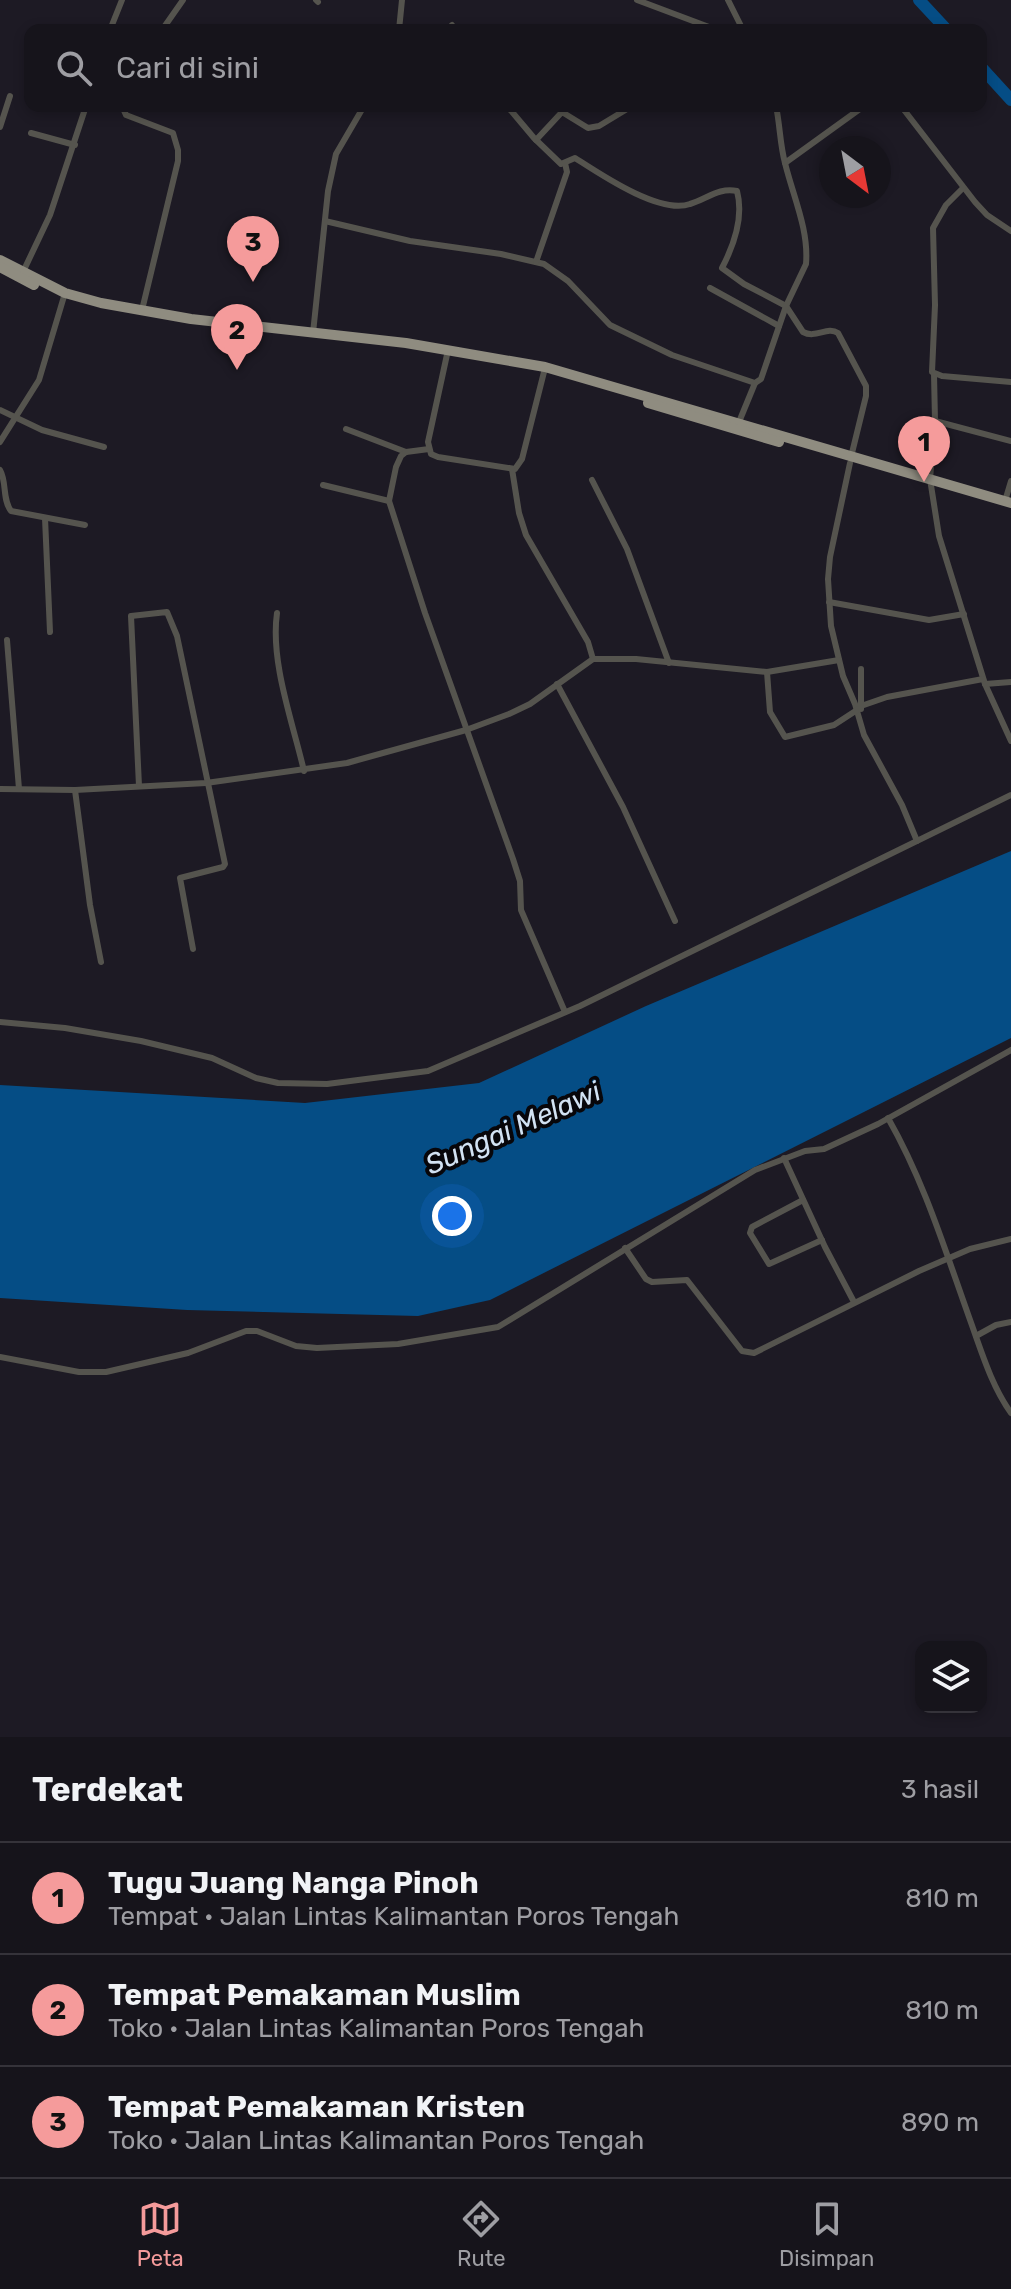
<!DOCTYPE html>
<html lang="id">
<head>
<meta charset="utf-8">
<style>
	:root { --surface:#16141b; --page:#232128; --text:#f1f3f6; --muted:#9e9ea3; --line:#35333a; --accent:#f59b9b }
	body { margin:0; font-family:Rubik,sans-serif; background:var(--page); color:var(--text) }
	.controls { position:absolute; right:24px; bottom:24px; display:grid; overflow:hidden; border-radius:16px; box-shadow:0 4px 12px #0003 }
	.controls button { width:72px; height:72px; display:grid; place-items:center; padding:0; border:0; border-bottom:2px solid var(--line); background:var(--surface); color:var(--text); font:40px sans-serif }
	.compass { position:absolute; left:819px; top:136px; width:72px; height:72px; border-radius:50%; background:var(--surface); box-shadow:0 4px 12px #0003; rotate:148deg }
	.you { position:absolute; left:452px; top:1216px; width:28px; height:28px; margin:-20px; border:6px solid #fff; border-radius:50%; background:#1a73e8; box-shadow:0 0 0 12px #1a73e833 }
	.badge { display:grid; place-items:center; width:52px; height:52px; border-radius:50%; background:var(--accent); color:#111; font-size:26px; font-weight:700 }
	.pin { position:absolute; translate:-50% -66px; filter:drop-shadow(0 2px 4px #0008) }
	.pin::after { content:''; position:absolute; top:42px; width:28px; height:24px; background:inherit; clip-path:polygon(0 0,100% 0,50% 100%) }
	.list { margin:0; padding:0; list-style:none }
	h2 { display:flex; justify-content:space-between; align-items:center; height:104px; margin:0; padding:0 32px; font-size:34px }
	h2 small { font-size:26px; font-weight:400; color:var(--muted) }
	.list li { display:grid; grid-template-columns:52px 1fr auto; gap:24px; align-items:center; box-sizing:border-box; height:112px; padding:0 32px; border-top:2px solid var(--line) }
	.list b { display:block; font-size:30px; white-space:nowrap }
	.list p { margin:0; font-size:26px; white-space:nowrap; color:var(--muted) }
	.list em { font-size:26px; font-style:normal; color:var(--muted) }
	.icon { flex:none; width:44px; height:44px; fill:none; stroke:currentColor; stroke-width:2; stroke-linecap:round; stroke-linejoin:round }
	.map { position:relative; flex:none; width:1011px; height:1737px; overflow:hidden }
	.search { position:absolute; background:var(--surface); box-shadow:0 4px 12px #0003; left:24px; right:24px; top:24px; height:88px; display:flex; align-items:center; gap:20px; box-sizing:border-box; padding:0 28px; border-radius:16px; color:var(--muted); font-size:30px }
	.sheet { height:440px; background:var(--surface) }
	nav { display:flex; justify-content:space-around; align-items:center; box-sizing:border-box; height:112px; border-top:2px solid var(--line); background:var(--surface); font-size:22px; color:var(--muted) }
	nav a { display:grid; justify-items:center; gap:4px }
	nav .on { color:var(--accent) }
	.map>svg:first-child { display:block }
</style>
</head>
<body>
<div class="map">
<svg width="1011" height="1737" viewBox="0 0 1011 1737">
	<rect width="100%" height="100%" fill="#1d1a24"/>
	<!-- water -->
	<polygon fill="#054d85" points="1011,851 1011,1038 490,1300 418,1316 187,1310 0,1298 0,1085 305,1103 479,1083 646,1006"/>
	<g fill="none" stroke-linecap="round" stroke-linejoin="round">
		<!-- river -->
		<g stroke="#054d85" stroke-width="12">
			<polyline points="919,0 947,30"/>
			<polyline points="981,67 1011,100"/>
		</g>
		<!-- minor -->
		<g stroke="#55544e" stroke-width="6">
			<polyline points="316,0 318,2"/>
			<polyline points="637,0 717,30"/>
			<polyline points="728,0 743,30"/>
			<polyline points="452,25 455,30"/>
			<polyline points="110,30 122,0"/>
			<polyline points="162,30 183,0"/>
			<polyline points="399,30 402,0"/>
			<polyline points="122,106 126,115 173,133 178,150 178,161 142,310"/>
			<path d="M507,106L534,138L561,164L575,158C600,174 660,215 690,204C707,199 719,187 737,191C744,217 734,245 722,268L744,284L786,306L803,332C816,339 827,326 838,333L866,386V396L851,457"/>
			<polyline points="901,106 975,202 987,215 1011,231"/>
			<polyline points="0,127 10,96"/>
			<polyline points="31,133 75,145"/>
			<polyline points="536,140 562,112 588,128 599,126 632,106"/>
			<polyline points="785,163 864,106"/>
			<polyline points="963,188 946,205 933,228 935,305 932,372 942,376 1011,382"/>
			<path d="M325,221L410,241L501,254L544,264L568,281L610,325L672,355L755,383L761,379L786,306L806,264C809,230 793,196 785,163C780,145 780,125 776,106"/>
			<polyline points="536,262 567,172 565,163"/>
			<polyline points="23,272 50,215 86,106"/>
			<polyline points="710,288 779,326"/>
			<polyline points="313,333 328,191 336,154 364,106"/>
			<polyline points="448,350 428,442 431,454 438,457 515,469 522,459 544,372"/>
			<polyline points="934,374 935,421 930,479 939,536 985,684 1011,741"/>
			<polyline points="0,410 42,430 104,447"/>
			<polyline points="935,421 1011,441"/>
			<polyline points="739,422 755,383"/>
			<polyline points="346,429 406,452"/>
			<polyline points="0,442 39,380 65,293"/>
			<polyline points="429,449 406,452 401,456 396,467 389,501 425,613 513,859 520,881 521,910 565,1012"/>
			<polyline points="850,463 830,557 828,579 831,626 843,676 855,704 864,735 902,805 917,841"/>
			<polyline points="512,469 519,513 526,535 588,642 593,659"/>
			<path d="M0,470C7,482 2,499 11,511L85,525"/>
			<polyline points="592,480 627,549 669,663"/>
			<polyline points="323,485 389,501"/>
			<polyline points="1005,501 1011,481"/>
			<polyline points="45,518 50,632"/>
			<polyline points="829,602 929,620 964,614"/>
			<path d="M277,613C270,662 293,723 304,771"/>
			<polyline points="7,640 19,789"/>
			<polyline points="767,672 770,712 785,737 834,725 857,710"/>
			<polyline points="557,684 623,807 675,921"/>
			<polyline points="985,684 1011,682"/>
			<polyline points="861,706 887,697 983,679"/>
			<polyline points="861,709 861,669"/>
			<polyline points="139,786 131,616 167,612 177,636 225,864 223,867 180,878 193,949"/>
			<polyline points="0,789 75,790 206,783 347,763 466,730 509,714 530,704 593,659 636,659 767,672 839,660"/>
			<polyline points="75,790 90,905 101,962"/>
			<polyline points="0,1022 65,1028 141,1041 212,1058 256,1078 278,1083 327,1084 428,1071 580,1006 1011,795"/>
			<path d="M888,1118C924,1181 945,1250 969,1317C981,1350 991,1385 1011,1413"/>
			<polyline points="784,1158 825,1247 854,1302"/>
			<polyline points="803,1200 752,1227 750,1233 769,1264 822,1240"/>
			<polyline points="625,1248 646,1279 652,1282 687,1280 742,1351 754,1353 919,1271 970,1249 1011,1239"/>
			<polyline points="976,1336 996,1325 1011,1322"/>
			<polyline points="0,1357 79,1372 106,1372 188,1353 246,1331 257,1331 296,1346 317,1348 398,1344 498,1327 755,1170 805,1151 824,1149 878,1124 1011,1050"/>
		</g>
		<!-- primary -->
		<g stroke="#8f8c80" stroke-width="10">
			<polyline points="0,260 65,293 101,303 191,319 406,343 545,367 1011,503"/>
			<polyline points="0,267 34,285"/>
			<polyline points="648,403 779,442"/>
		</g>
	</g>
	<g text-anchor="middle" dominant-baseline="central" stroke-width="8" stroke-linejoin="round" paint-order="stroke">
		<!-- water labels -->
		<g font-size="28" font-style="italic" fill="#d2e2f3" stroke="#07060a">
			<text transform="translate(513 1128) rotate(-24)">Sungai Melawi</text>
		</g>
	</g>
</svg>
<div class="controls">
<button><svg class="icon" aria-label="layers" viewBox="0 0 24 24"><path d="M12 4l9 5-9 5-9-5zM3 14l9 5 9-5"/></svg></button>
</div>
<svg class="compass" viewBox="-18 -18 36 36"><path d="M0-13l5 13h-10z" fill="#e53935"/><path d="M0 13l5-13h-10z" fill="#9e9ea3"/></svg>
<div class="you"></div>
<div class="pin badge" style="left:924px;top:482px">1</div>
<div class="pin badge" style="left:237px;top:370px">2</div>
<div class="pin badge" style="left:253px;top:282px">3</div>
<div class="search"><svg class="icon" aria-label="search" viewBox="0 0 24 24"><circle cx="10" cy="10" r="6"/><path d="M15 15l6 6"/></svg>Cari di sini</div>
</div>
<section class="sheet">
<h2>Terdekat<small>3 hasil</small></h2>
<ul class="list">
<li><span class="badge">1</span><div><b>Tugu Juang Nanga Pinoh</b><p>Tempat · Jalan Lintas Kalimantan Poros Tengah</p></div><em>810 m</em></li>
<li><span class="badge">2</span><div><b>Tempat Pemakaman Muslim</b><p>Toko · Jalan Lintas Kalimantan Poros Tengah</p></div><em>810 m</em></li>
<li><span class="badge">3</span><div><b>Tempat Pemakaman Kristen</b><p>Toko · Jalan Lintas Kalimantan Poros Tengah</p></div><em>890 m</em></li>
</ul>
</section>
<nav>
<a class="on"><svg class="icon" aria-label="map" viewBox="0 0 24 24"><path d="M3 6l6-2 6 2 6-2v14l-6 2-6-2-6 2zM9 4v14M15 6v14"/></svg>Peta</a>
<a><svg class="icon" aria-label="directions" viewBox="0 0 24 24"><path d="M12 3l9 9-9 9-9-9zM9 14v-3h6M13 9l2 2-2 2"/></svg>Rute</a>
<a><svg class="icon" aria-label="saved" viewBox="0 0 24 24"><path d="M7 4h10v16l-5-4-5 4z"/></svg>Disimpan</a>
</nav>
</body>
</html>
